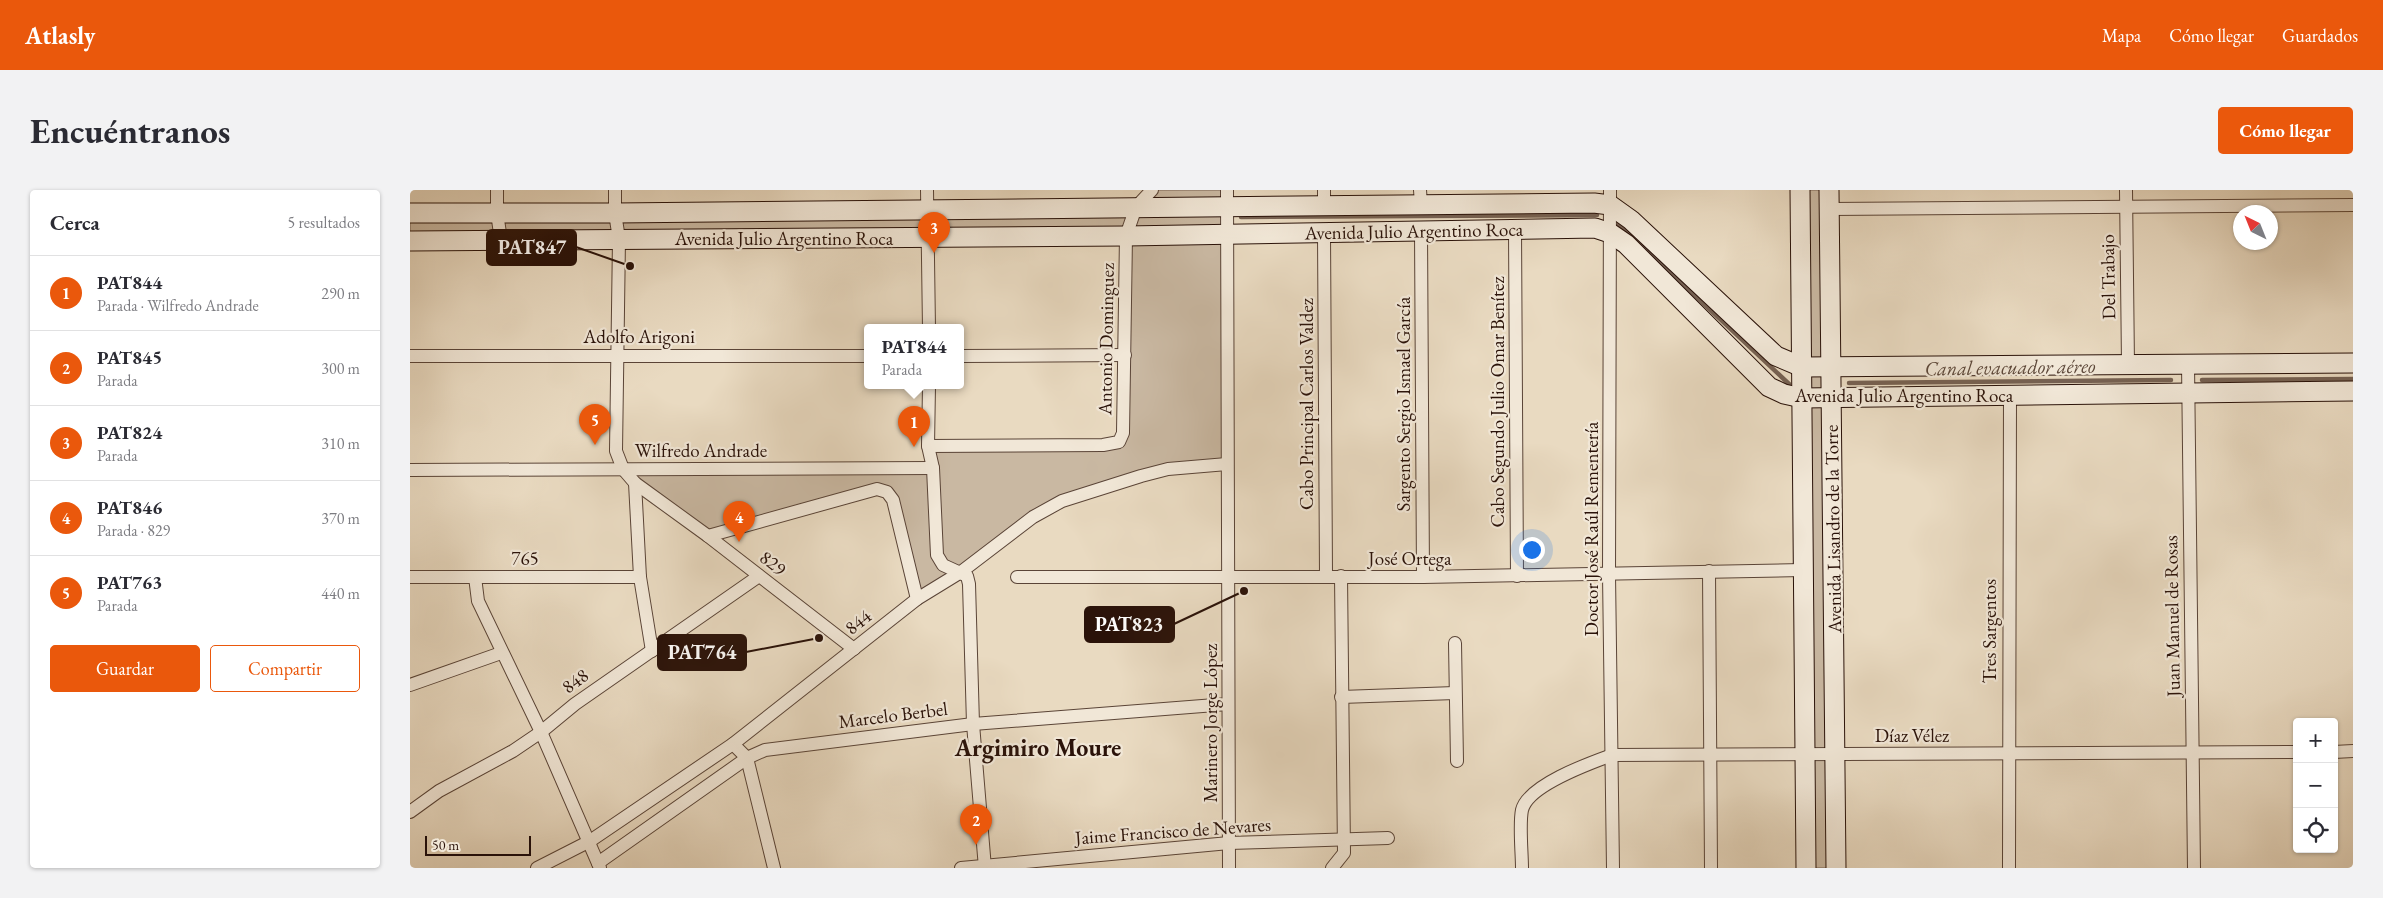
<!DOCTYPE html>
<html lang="es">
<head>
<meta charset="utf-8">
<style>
	:root { --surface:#fff; --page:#f2f2f3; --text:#2b2b33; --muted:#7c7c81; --line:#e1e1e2; --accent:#ea580c }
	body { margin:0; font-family:"EB Garamond",serif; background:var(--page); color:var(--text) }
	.controls { position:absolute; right:15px; bottom:15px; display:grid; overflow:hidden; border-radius:5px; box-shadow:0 1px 4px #0004 }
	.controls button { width:45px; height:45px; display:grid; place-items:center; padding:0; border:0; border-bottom:1px solid var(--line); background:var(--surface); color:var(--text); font:25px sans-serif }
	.compass { position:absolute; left:1823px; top:15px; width:45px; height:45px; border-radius:50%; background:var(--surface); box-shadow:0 1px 4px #0004; rotate:317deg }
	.scale { position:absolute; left:15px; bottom:12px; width:106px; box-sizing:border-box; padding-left:5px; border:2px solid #2a1209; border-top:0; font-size:14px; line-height:18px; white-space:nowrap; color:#2a1209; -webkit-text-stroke:4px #f1e7d7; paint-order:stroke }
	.you { position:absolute; left:1121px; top:359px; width:18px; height:18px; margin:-12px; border:4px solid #fff; border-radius:50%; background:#1a73e8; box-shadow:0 0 0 8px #1a73e833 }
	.badge { display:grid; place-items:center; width:32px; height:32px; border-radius:50%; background:var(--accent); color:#fff; font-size:16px; font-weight:700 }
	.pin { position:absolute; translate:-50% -41px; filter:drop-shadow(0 1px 2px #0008) }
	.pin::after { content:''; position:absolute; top:26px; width:18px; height:15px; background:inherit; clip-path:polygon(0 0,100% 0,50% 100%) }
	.popup { position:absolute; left:454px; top:134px; width:100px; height:65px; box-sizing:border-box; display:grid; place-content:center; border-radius:5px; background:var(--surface); filter:drop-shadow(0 1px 4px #0005); font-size:16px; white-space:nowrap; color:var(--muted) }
	.popup b { font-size:19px; color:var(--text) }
	.popup::after { content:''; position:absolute; left:50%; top:100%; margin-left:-10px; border:10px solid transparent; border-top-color:var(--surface) }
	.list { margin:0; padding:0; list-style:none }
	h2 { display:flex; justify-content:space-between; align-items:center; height:65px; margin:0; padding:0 20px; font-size:21px }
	h2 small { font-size:16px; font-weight:400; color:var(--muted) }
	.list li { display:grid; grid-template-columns:32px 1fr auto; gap:15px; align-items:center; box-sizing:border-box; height:75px; padding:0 20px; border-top:1px solid var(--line) }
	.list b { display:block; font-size:19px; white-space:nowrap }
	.list p { margin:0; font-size:16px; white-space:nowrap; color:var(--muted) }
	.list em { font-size:16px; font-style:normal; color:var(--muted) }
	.actions { display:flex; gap:10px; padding:15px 20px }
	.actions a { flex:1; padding:11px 0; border:1px solid var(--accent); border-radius:5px; text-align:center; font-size:18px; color:var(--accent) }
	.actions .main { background:var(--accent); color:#fff }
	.icon { flex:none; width:28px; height:28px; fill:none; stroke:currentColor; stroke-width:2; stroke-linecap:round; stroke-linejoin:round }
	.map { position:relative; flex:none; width:1943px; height:678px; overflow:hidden; border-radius:5px }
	header { display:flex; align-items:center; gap:30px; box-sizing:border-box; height:70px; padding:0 25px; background:var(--accent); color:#fff }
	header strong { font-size:24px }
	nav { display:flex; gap:28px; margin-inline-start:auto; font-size:18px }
	.intro { display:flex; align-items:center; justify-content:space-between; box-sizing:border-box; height:120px; padding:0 30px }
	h1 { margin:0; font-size:35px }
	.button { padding:12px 22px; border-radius:5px; background:var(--accent); color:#fff; font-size:18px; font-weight:700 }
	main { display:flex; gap:30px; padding:0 30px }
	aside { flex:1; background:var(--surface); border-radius:5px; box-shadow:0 1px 4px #0004 }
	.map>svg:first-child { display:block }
</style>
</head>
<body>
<header>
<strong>Atlasly</strong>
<nav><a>Mapa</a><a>Cómo llegar</a><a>Guardados</a></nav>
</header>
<div class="intro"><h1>Encuéntranos</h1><a class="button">Cómo llegar</a></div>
<main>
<aside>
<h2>Cerca<small>5 resultados</small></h2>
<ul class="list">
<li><span class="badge">1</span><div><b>PAT844</b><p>Parada · Wilfredo Andrade</p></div><em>290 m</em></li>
<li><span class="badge">2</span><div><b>PAT845</b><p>Parada</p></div><em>300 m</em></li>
<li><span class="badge">3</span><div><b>PAT824</b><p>Parada</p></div><em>310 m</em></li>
<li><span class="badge">4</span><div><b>PAT846</b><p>Parada · 829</p></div><em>370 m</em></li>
<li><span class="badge">5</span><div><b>PAT763</b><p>Parada</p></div><em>440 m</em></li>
</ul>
<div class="actions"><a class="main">Guardar</a><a>Compartir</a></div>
</aside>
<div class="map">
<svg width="1943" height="678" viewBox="0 0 1943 678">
	<rect width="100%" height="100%" fill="#e9dac1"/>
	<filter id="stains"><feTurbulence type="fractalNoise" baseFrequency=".004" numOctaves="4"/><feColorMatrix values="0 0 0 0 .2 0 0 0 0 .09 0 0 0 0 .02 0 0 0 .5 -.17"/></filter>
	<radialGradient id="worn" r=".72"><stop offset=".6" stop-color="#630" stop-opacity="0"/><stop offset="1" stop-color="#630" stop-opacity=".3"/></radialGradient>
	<!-- green -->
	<g fill="#c9b8a2" stroke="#7a6556">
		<polygon points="742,0 817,0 817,274 758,279 652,311 507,409 477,302 298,346 213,279 522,278 518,256 709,252 716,46 0,51 0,23 726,17"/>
		<polygon points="1390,0 1419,0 1426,678 1396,678"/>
	</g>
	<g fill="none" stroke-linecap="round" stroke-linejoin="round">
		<!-- stream -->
		<g stroke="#766152" stroke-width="4.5">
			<polyline points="831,27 1187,25"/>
			<polyline points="1209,34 1379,194"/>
			<polyline points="1792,190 1943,189"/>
			<polyline points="1439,193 1761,190"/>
		</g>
		<!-- street casing -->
		<g stroke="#5a4437" stroke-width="14">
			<g id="street">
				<polyline points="87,0 87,23 91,50"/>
				<polyline points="205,0 205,23 209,49 206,261 213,279 225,293 298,346 444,459"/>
				<polyline points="517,0 519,138"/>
				<polyline points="817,0 819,678"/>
				<polyline points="1010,0 1011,14"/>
				<polyline points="1200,0 1199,385 1203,678"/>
				<polyline points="1716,0 1718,174"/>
				<polyline points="914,15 914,0"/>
				<polyline points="1419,19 1943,15"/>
				<polyline points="1105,39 1107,386"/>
				<polyline points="1011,41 1013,387"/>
				<polyline points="914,43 916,385"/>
				<polyline points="0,166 458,166"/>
				<polyline points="550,166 715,165"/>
				<polyline points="1778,174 1784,678"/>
				<polyline points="519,196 518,256 523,278 527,365 533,375 557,386 559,394 563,534 575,678"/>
				<polyline points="518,256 693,255 709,252 713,243 716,46 726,17 742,0"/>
				<polyline points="0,280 523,278"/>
				<polyline points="225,293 230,387 242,461"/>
				<polyline points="298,346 467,299 477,302 483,310 507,409"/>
				<polyline points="1299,381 1301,678"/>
				<polyline points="0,387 230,387"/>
				<polyline points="65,387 68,411 131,542 190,678"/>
				<polyline points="607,387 1013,387 1392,380"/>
				<polyline points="1045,453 1047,571"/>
				<polyline points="0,495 91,463"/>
				<polyline points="931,507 1045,503"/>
				<polyline points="323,554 337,568 364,678"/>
				<polyline points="1924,562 1943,561"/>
				<polyline points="0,622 29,601 103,561 131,542 165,514 349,386"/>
				<polyline points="188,673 337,568 355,560 563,534 818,514"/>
				<polyline points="127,678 180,651 323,554 507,409 551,382 623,327 652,311 731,286 758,279 817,274"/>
				<polyline points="551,678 819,653 978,648"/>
				<polyline points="922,678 934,663 931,386"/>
				<path d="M1112,678C1112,663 1109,634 1112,620C1118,595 1180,573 1202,565L1887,562"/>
				<polyline points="1599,678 1600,205"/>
			</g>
		</g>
		<!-- secondary casing -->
		<g stroke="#2a1209" stroke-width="21">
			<g id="secondary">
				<polyline points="1390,0 1396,678"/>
				<polyline points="1419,0 1426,678"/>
				<polyline points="0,23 205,23 1184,13 1200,15 1221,30 1366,166 1392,177 1943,173"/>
				<polyline points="0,51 716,46 1185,38 1200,43 1216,54 1359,197 1374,204 1392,208 1943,201"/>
			</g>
		</g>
		<!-- street -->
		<use href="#street" stroke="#f1e7d7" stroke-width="12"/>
		<!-- secondary -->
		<use href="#secondary" stroke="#f1e7d7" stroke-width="19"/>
	</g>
	<g text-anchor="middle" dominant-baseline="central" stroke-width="4.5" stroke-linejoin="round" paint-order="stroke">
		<!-- street labels -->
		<g font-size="19" fill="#2a1209" stroke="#f1e7d7">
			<text transform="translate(1004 41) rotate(-1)">Avenida Julio Argentino Roca</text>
			<text x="374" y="48">Avenida Julio Argentino Roca</text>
			<text transform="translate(1698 87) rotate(-91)">Del Trabajo</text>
			<text x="229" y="146">Adolfo Arigoni</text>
			<text transform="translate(696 149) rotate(-89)">Antonio Dominguez</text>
			<text x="1494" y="205">Avenida Julio Argentino Roca</text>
			<text transform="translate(1087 212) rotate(-90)">Cabo Segundo Julio Omar Benítez</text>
			<text transform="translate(896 214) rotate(-90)">Cabo Principal Carlos Valdez</text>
			<text transform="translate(993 214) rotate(-90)">Sargento Sergio Ismael García</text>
			<text x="291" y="260">Wilfredo Andrade</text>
			<text transform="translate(1181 339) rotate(-90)">Doctor José Raúl Rementería</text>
			<text transform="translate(1423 339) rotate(-91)">Avenida Lisandro de la Torre</text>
			<text x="115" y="368">765</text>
			<text x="1000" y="368">José Ortega</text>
			<text transform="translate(363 373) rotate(38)">829</text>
			<text transform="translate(1762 426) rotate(-91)">Juan Manuel de Rosas</text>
			<text transform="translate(448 432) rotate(-38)">844</text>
			<text transform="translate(1579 441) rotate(-90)">Tres Sargentos</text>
			<text transform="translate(165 491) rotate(-36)">848</text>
			<text transform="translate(483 525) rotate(-7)">Marcelo Berbel</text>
			<text transform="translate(800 533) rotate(-90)">Marinero Jorge López</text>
			<text x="1502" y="545">Díaz Vélez</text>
			<text transform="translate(763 641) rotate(-4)">Jaime Francisco de Nevares</text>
		</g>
		<!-- water labels -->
		<g font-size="20" font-style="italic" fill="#5c4739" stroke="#f1e7d7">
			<text transform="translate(1600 177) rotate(-1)">Canal evacuador aéreo</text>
		</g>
		<!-- district labels -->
		<g font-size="24" font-weight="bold" fill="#2a1209" stroke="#f1e7d7">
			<text x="628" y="557">Argimiro Moure</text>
		</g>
	</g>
	<!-- callouts -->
	<path fill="none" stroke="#2a1209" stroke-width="2" d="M220 76L166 57M834 401L764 434M409 448L336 462"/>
	<g fill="#2a1209" stroke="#f1e7d7" stroke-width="2">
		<circle cx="220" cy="76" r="5"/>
		<circle cx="834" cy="401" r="5"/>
		<circle cx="409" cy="448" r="5"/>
	</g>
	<g fill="#2a1209" stroke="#2a1209" stroke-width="2">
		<rect x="77" y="40" width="89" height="35" rx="5"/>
		<rect x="675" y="417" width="89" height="35" rx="5"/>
		<rect x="248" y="445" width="88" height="35" rx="5"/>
	</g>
	<g font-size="20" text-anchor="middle" font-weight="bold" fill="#fff">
		<text x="122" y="64">PAT847</text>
		<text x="719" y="441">PAT823</text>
		<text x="292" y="469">PAT764</text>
	</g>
	<rect width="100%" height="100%" filter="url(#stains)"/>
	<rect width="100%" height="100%" fill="url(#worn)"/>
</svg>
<div class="controls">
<button>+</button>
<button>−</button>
<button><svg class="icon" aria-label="locate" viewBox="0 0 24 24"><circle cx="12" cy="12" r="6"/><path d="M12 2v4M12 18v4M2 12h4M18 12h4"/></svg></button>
</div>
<svg class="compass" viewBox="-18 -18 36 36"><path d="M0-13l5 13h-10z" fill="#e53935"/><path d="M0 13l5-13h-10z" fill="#7c7c81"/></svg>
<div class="scale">50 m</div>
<div class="you"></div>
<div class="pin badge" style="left:504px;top:257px">1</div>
<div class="popup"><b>PAT844</b>Parada</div>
<div class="pin badge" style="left:566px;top:655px">2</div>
<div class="pin badge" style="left:524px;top:63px">3</div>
<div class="pin badge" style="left:329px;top:352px">4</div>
<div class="pin badge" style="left:185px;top:255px">5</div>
</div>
</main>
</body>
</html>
